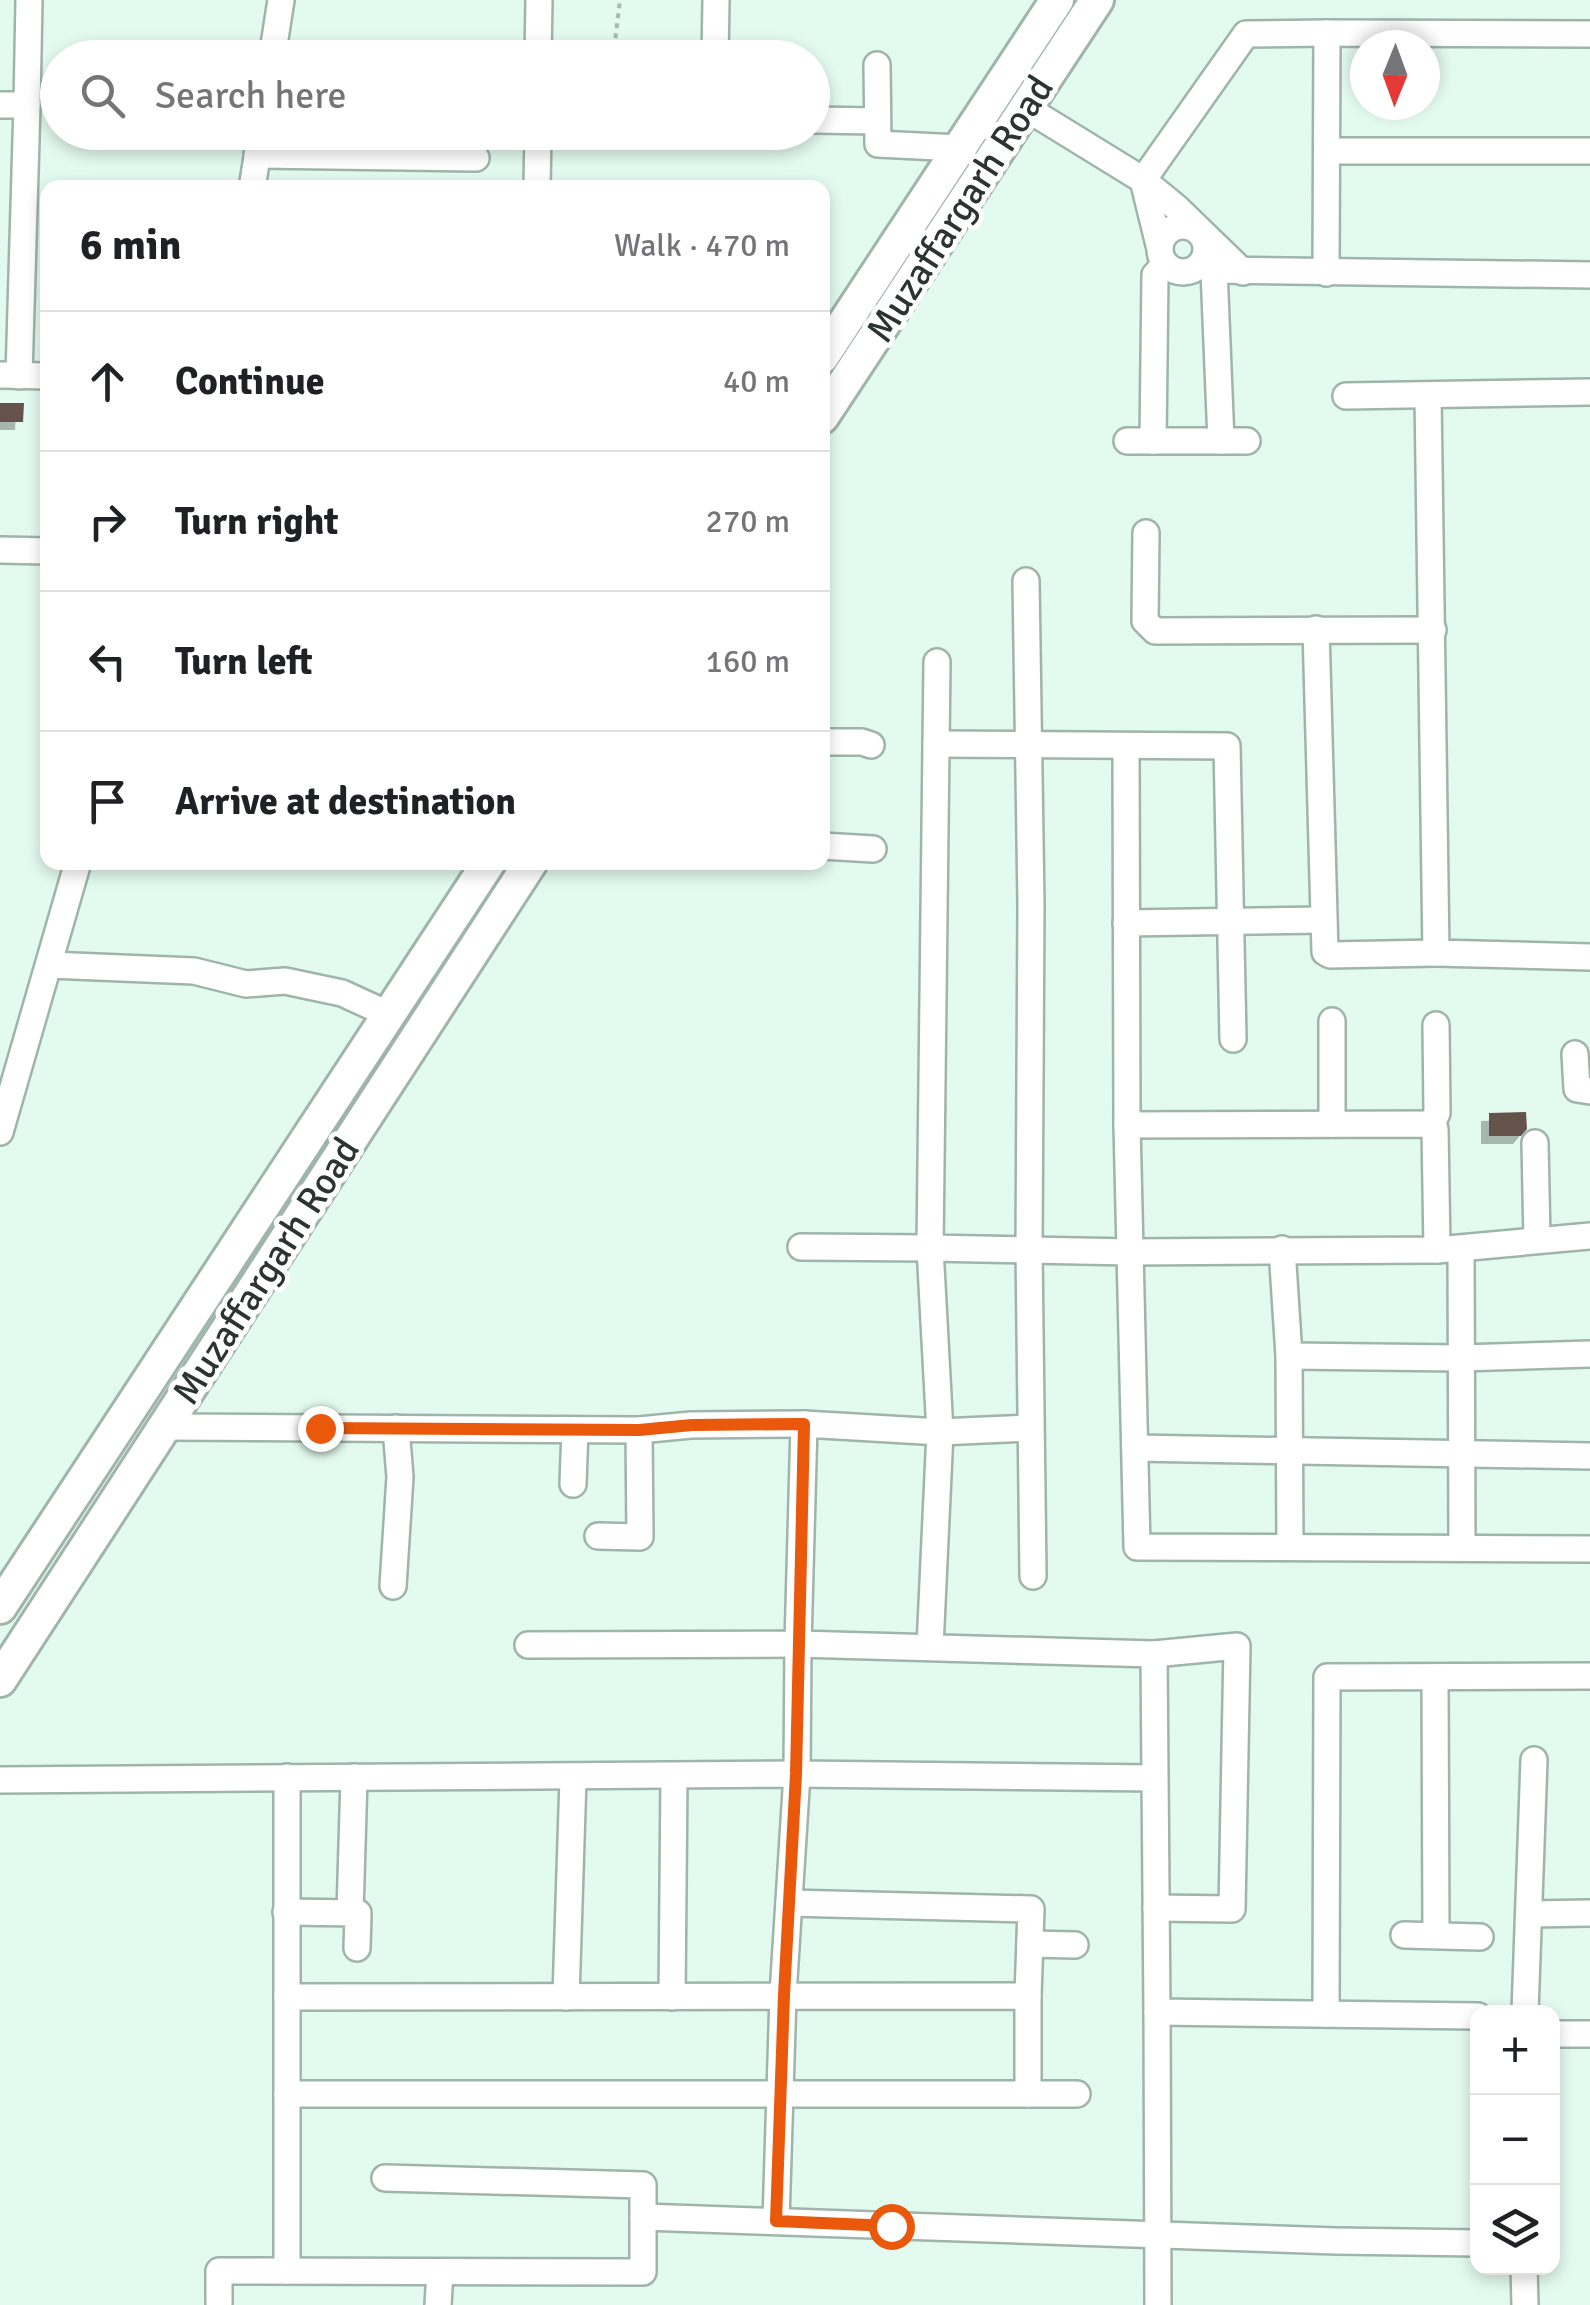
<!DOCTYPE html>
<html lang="en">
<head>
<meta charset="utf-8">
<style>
	:root { --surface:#fff; --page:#f2f2f2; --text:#202124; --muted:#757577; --line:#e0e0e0 }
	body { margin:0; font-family:Signika,sans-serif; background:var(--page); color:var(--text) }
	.controls { position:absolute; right:30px; bottom:30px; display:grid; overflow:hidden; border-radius:20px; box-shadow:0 5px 15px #0003 }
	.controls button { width:90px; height:90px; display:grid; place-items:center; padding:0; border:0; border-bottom:2px solid var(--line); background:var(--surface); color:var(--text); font:50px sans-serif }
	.compass { position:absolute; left:1350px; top:30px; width:90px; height:90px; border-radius:50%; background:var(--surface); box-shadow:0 5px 15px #0003; rotate:181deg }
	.stop { position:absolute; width:30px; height:30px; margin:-22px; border:8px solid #ea580c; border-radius:50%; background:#fff }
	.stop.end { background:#ea580c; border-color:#fff; box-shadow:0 2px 10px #0008 }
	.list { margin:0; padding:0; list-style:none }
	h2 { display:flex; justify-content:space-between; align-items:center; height:130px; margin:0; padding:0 40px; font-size:42px }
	h2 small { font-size:32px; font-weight:400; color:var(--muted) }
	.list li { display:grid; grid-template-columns:65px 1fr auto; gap:30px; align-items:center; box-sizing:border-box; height:140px; padding:0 40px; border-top:2px solid var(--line) }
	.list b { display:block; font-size:38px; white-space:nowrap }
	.list em { font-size:32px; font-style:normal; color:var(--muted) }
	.icon { flex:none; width:55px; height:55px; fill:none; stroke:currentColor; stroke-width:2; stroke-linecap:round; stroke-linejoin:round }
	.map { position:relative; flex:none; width:1590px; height:2305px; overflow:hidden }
	.search { position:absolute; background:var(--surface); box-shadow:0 5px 15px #0003; left:40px; top:40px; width:790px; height:110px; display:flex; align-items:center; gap:25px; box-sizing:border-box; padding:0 35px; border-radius:55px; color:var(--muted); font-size:38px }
	.panel { position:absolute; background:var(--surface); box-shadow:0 5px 15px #0003; left:40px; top:180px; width:790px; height:690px; border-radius:20px }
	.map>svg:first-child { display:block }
</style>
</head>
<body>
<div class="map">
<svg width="1590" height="2305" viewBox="0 0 1590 2305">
	<defs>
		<filter id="shadow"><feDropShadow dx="-8" dy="8" stdDeviation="0" flood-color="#0004"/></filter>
	</defs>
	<rect width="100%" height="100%" fill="#e3faf0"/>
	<!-- building -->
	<g fill="#65534b" filter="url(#shadow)">
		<polygon points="0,403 24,403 23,422 0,422"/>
		<polygon points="1526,1112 1527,1129 1521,1136 1489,1136 1489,1113"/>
	</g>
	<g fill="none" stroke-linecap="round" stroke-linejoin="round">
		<!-- minor casing -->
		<g stroke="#9fb4ab" stroke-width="30">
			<g id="minor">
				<polyline points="272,58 281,0"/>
				<polyline points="538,58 539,0"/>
				<polyline points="715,58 716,0"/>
				<polyline points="877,65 878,144 959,148"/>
				<polyline points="0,105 27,105 29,0"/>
				<polyline points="1026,108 1143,180 1177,208 1243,272"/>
				<polyline points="814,120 877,121"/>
				<polyline points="1327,151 1590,151"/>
				<polyline points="257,155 476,158"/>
				<polyline points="252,188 261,132"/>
				<polyline points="537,188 538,132"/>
				<circle cx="1183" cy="249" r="23"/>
				<polyline points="1159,245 1143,180 1246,34 1327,33"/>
				<polyline points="1326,273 1327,33 1590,34"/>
				<polyline points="0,375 48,376"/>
				<polyline points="19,376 27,105"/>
				<polyline points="1346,396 1590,392"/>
				<polyline points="1428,396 1436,953 1590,957"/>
				<polyline points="1127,441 1247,441"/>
				<polyline points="1153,441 1155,275 1165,264"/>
				<polyline points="1221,441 1214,270 1590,275"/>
				<polyline points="1146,533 1145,621 1155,631 1433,630"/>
				<polyline points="0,550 48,551"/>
				<polyline points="1026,581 1031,904 1029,1249 1033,1576"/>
				<polyline points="1316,629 1325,952 1330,955 1436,953"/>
				<polyline points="937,662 930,1248 1130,1252 1437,1250 1590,1236"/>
				<polyline points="822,742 862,742 871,745"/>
				<polyline points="936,744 1227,746 1233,1039"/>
				<polyline points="1126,746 1127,1125 1137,1547 1590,1549"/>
				<polyline points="822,846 873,849"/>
				<polyline points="1126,923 1323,920"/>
				<polyline points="49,965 194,971 246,984 285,981 342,993 390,1015"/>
				<polyline points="1332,1021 1332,1124"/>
				<polyline points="1575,1054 1577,1089 1590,1091"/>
				<polyline points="1432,1124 1437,1113 1436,1025"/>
				<polyline points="1127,1125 1432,1124 1435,1129 1437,1250"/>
				<polyline points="0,1132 78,862"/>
				<polyline points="1535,1143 1537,1240"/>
				<polyline points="801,1247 930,1248 940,1432 930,1647"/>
				<polyline points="1282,1249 1289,1356 1290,1547"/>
				<polyline points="1461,1250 1462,1548"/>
				<polyline points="1289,1356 1461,1358 1590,1354"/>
				<polyline points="166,1427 639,1430 691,1425 804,1424"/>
				<polyline points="1135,1448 1590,1456"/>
				<polyline points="573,1484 575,1430"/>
				<polyline points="598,1536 640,1537 639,1430"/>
				<polyline points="393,1586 400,1477 396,1428"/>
				<polyline points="528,1645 798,1644 804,1424 940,1432 1030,1428"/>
				<polyline points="1154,1654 1237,1646 1232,1909 1156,1908"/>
				<polyline points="1435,1677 1436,1935"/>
				<polyline points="287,1777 287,2271"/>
				<polyline points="1155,1778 797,1774 798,1644 1154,1654 1157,2012 1478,2016"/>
				<polyline points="0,1780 797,1774 783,1995 776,2221"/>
				<polyline points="789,1903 1031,1909 1028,1996"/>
				<polyline points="286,1912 358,1913 357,1948"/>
				<polyline points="350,1913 354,1777"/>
				<polyline points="1529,1914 1590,1913"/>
				<polyline points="1404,1935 1480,1937"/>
				<polyline points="1030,1944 1075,1945"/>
				<polyline points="287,1997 1028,1996 1028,2094"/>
				<polyline points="566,1997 573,1778"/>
				<polyline points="672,1997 674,1776"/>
				<polyline points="1157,2012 1158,2305"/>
				<polyline points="1525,2012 1534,1760"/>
				<polyline points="1326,2014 1327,1677 1590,1676"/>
				<polyline points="1552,2034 1590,2034"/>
				<polyline points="287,2094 1077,2094"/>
				<polyline points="643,2217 1336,2241 1478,2243"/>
				<polyline points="1524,2268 1525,2305"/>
				<polyline points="219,2303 219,2271 643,2272 643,2185 385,2178"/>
				<polyline points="438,2305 440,2272"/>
			</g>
		</g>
		<!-- major casing -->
		<g stroke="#9fb4ab" stroke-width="38">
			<g id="major">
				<polyline points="822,357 1057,0"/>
				<polyline points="822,417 1097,0"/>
				<polyline points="0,1607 489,862"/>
				<polyline points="0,1680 531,862"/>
			</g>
		</g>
		<!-- path -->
		<polyline stroke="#a8bab2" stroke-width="4" stroke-dasharray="5 5" stroke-linecap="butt" points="613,58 620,0"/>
		<!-- minor -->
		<use href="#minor" stroke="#fff" stroke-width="25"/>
		<!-- major -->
		<use href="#major" stroke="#fff" stroke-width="32"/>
	</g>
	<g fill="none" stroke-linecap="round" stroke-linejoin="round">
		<!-- route -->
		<polyline stroke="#ea580c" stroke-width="12" points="320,1428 639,1430 692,1425 804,1424 796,1774 784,1995 776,2221 891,2226"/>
	</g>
	<g text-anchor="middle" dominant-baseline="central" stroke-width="10" stroke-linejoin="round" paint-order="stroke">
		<!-- street labels -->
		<g font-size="38" fill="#2c3431" stroke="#fff">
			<text transform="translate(960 209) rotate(-57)">Muzaffargarh Road</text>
			<text transform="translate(266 1271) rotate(-57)">Muzaffargarh Road</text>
		</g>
	</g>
</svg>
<div class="controls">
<button>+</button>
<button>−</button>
<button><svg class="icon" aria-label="layers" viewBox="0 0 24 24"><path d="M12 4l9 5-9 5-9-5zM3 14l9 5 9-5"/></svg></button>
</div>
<svg class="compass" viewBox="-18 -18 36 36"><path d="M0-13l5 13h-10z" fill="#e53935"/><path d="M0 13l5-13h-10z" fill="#757577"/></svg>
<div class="stop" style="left:891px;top:2226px"></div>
<div class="stop end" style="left:320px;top:1428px"></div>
<div class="search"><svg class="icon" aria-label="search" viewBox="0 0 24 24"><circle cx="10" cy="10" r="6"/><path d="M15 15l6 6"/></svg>Search here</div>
<section class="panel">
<h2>6 min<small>Walk · 470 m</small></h2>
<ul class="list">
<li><svg class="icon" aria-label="ahead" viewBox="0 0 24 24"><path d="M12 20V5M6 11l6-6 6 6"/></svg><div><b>Continue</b></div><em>40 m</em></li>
<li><svg class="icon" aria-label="right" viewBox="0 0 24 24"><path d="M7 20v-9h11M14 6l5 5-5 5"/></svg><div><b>Turn right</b></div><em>270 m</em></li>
<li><svg class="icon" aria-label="left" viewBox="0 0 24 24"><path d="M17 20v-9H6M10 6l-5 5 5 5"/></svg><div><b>Turn left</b></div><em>160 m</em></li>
<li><svg class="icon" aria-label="arrive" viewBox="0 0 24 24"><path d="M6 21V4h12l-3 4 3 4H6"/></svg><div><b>Arrive at destination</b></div></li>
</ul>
</section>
</div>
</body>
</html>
